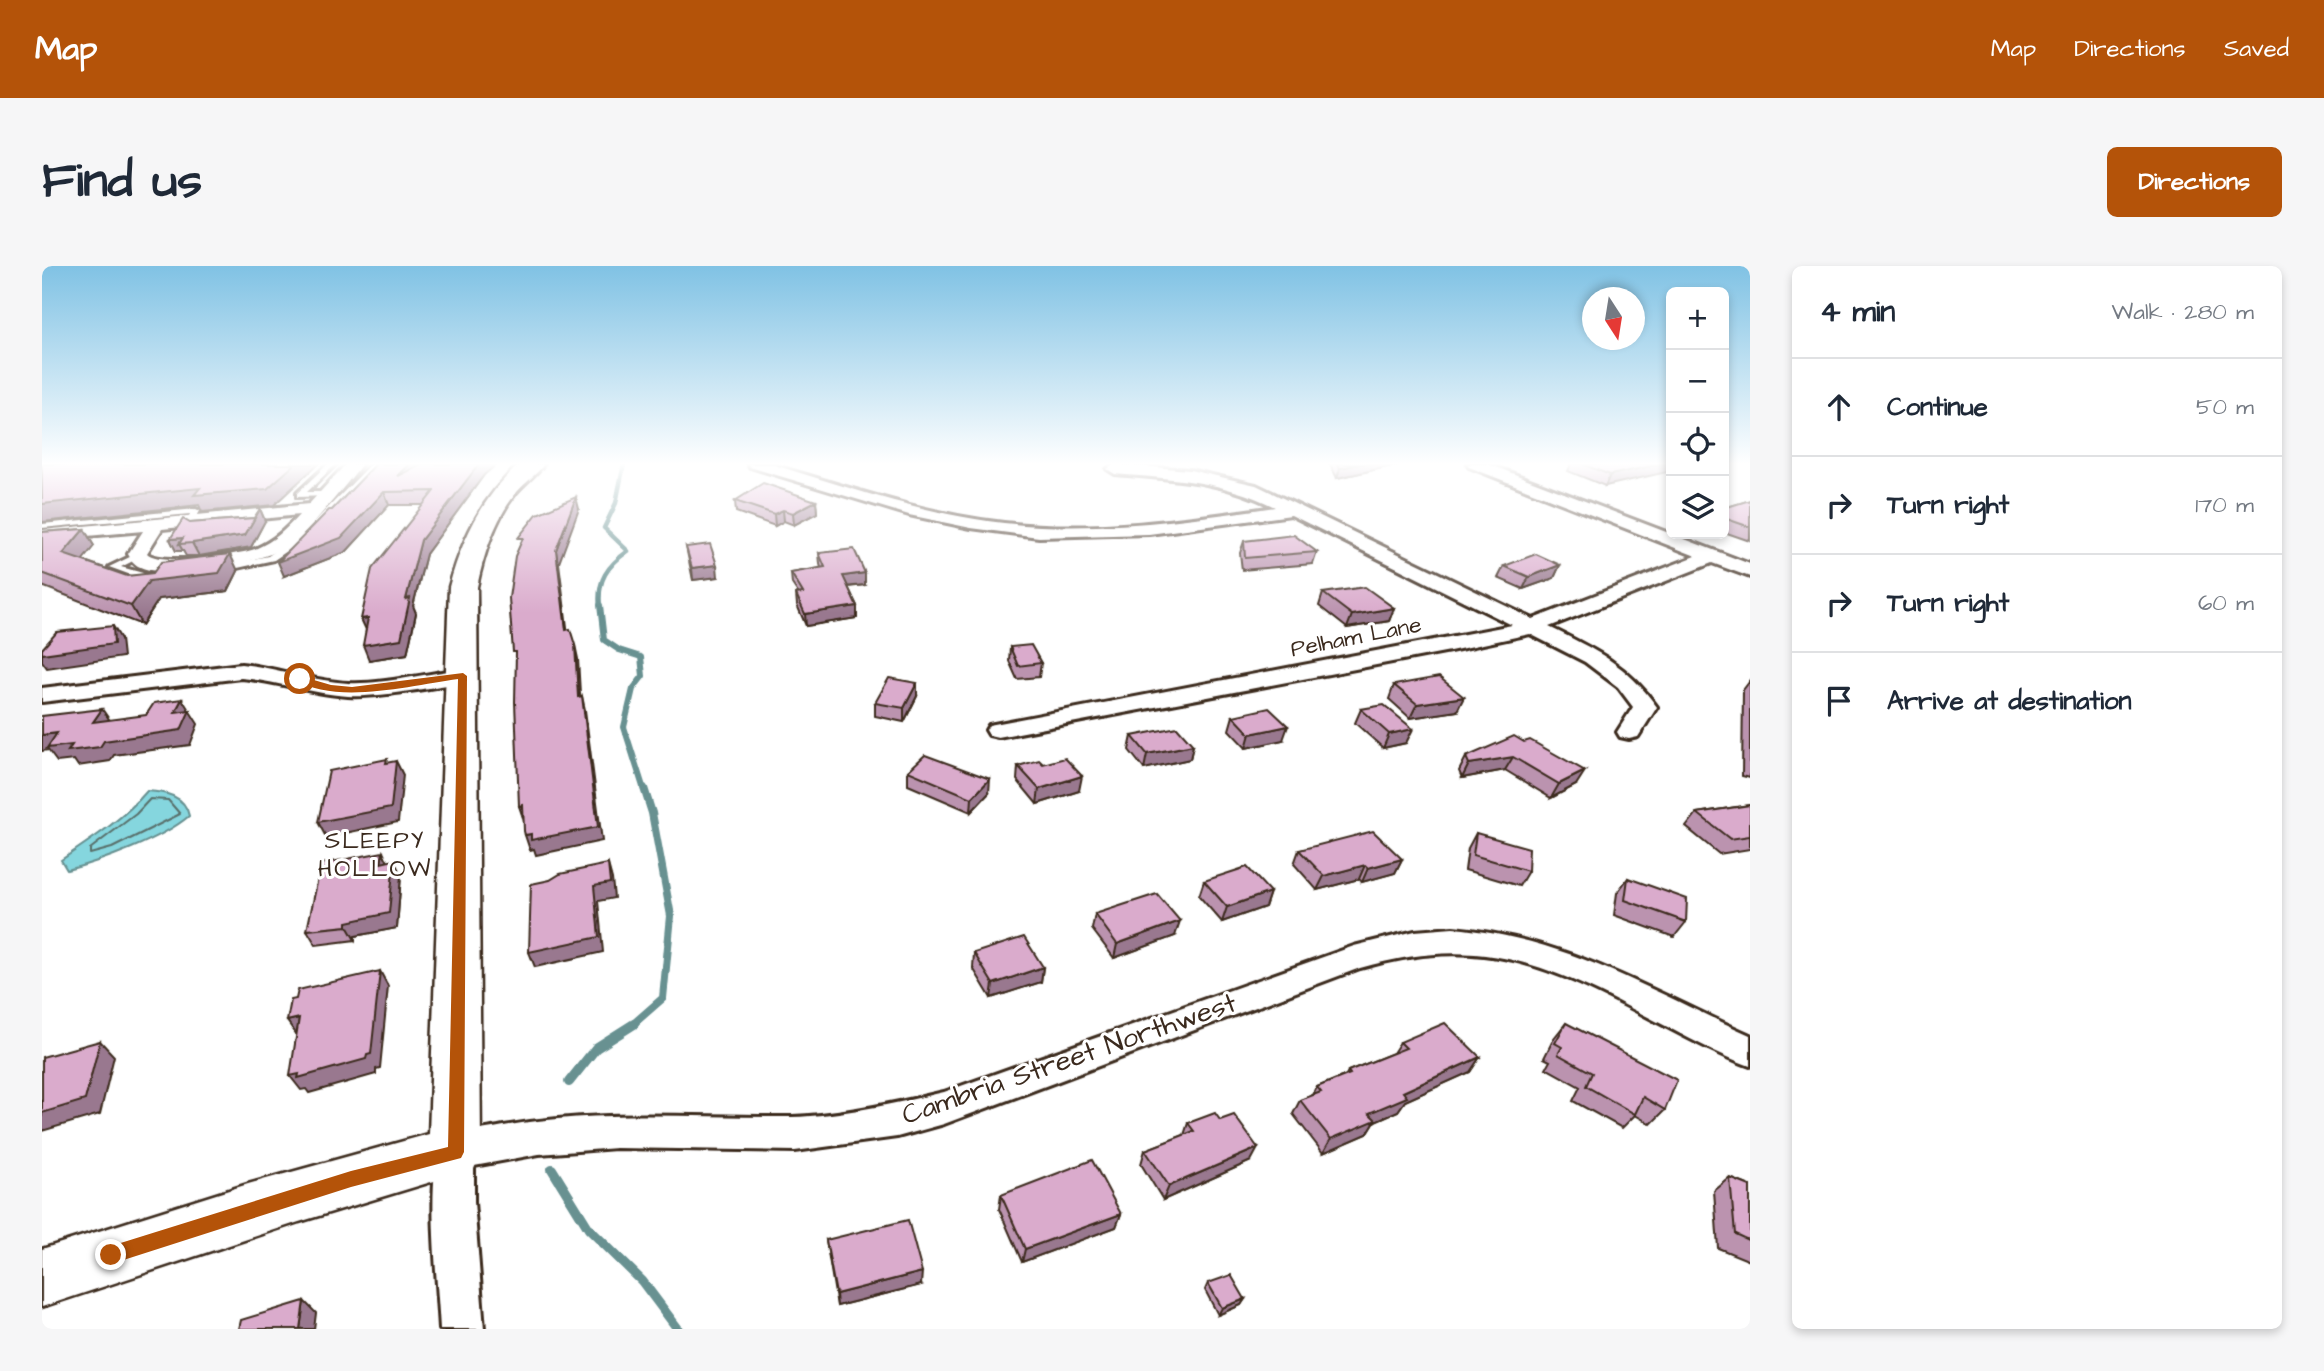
<!DOCTYPE html>
<html lang="en">
<head>
<meta charset="utf-8">
<style>
	:root { --surface:#fff; --page:#f6f6f7; --text:#1f2937; --muted:#747a83; --line:#e0e1e3; --accent:#b45309 }
	body { margin:0; font-family:"Architects Daughter",sans-serif; background:var(--page); color:var(--text) }
	.controls { position:absolute; right:21px; top:21px; display:grid; overflow:hidden; border-radius:10px; box-shadow:0 4px 10px #0003 }
	.controls button { width:63px; height:63px; display:grid; place-items:center; padding:0; border:0; border-bottom:2px solid var(--line); background:var(--surface); color:var(--text); font:35px sans-serif }
	.compass { position:absolute; left:1540px; top:21px; width:63px; height:63px; border-radius:50%; background:var(--surface); box-shadow:0 4px 10px #0003; rotate:168deg }
	.stop { position:absolute; width:21px; height:21px; margin:-16px; border:5px solid #b45309; border-radius:50%; background:#fff }
	.stop.end { background:#b45309; border-color:#fff; box-shadow:0 2px 7px #0008 }
	.list { margin:0; padding:0; list-style:none }
	h2 { display:flex; justify-content:space-between; align-items:center; height:91px; margin:0; padding:0 28px; font-size:30px }
	h2 small { font-size:23px; font-weight:400; color:var(--muted) }
	.list li { display:grid; grid-template-columns:46px 1fr auto; gap:21px; align-items:center; box-sizing:border-box; height:98px; padding:0 28px; border-top:2px solid var(--line) }
	.list b { display:block; font-size:26px; white-space:nowrap }
	.list em { font-size:23px; font-style:normal; color:var(--muted) }
	.icon { flex:none; width:38px; height:38px; fill:none; stroke:currentColor; stroke-width:2; stroke-linecap:round; stroke-linejoin:round }
	.map { position:relative; flex:none; width:1708px; height:1063px; overflow:hidden; border-radius:10px }
	header { display:flex; align-items:center; gap:42px; box-sizing:border-box; height:98px; padding:0 35px; background:var(--accent); color:#fff }
	header strong { font-size:33px }
	nav { display:flex; gap:38px; margin-inline-start:auto; font-size:24px }
	.intro { display:flex; align-items:center; justify-content:space-between; box-sizing:border-box; height:168px; padding:0 42px }
	h1 { margin:0; font-size:49px }
	.button { padding:18px 32px; border-radius:10px; background:var(--accent); color:#fff; font-size:24px; font-weight:700 }
	main { display:flex; gap:42px; padding:0 42px }
	aside { flex:1; background:var(--surface); border-radius:10px; box-shadow:0 4px 10px #0003 }
	.map>svg:first-child { display:block }
</style>
</head>
<body>
<header>
<strong>Map</strong>
<nav><a>Map</a><a>Directions</a><a>Saved</a></nav>
</header>
<div class="intro"><h1>Find us</h1><a class="button">Directions</a></div>
<main>
<div class="map">
<svg width="1708" height="1063" viewBox="0 0 1708 1063">
	<rect width="100%" height="100%" fill="#fff"/>
	<filter id="ink" filterUnits="userSpaceOnUse"><feTurbulence type="fractalNoise" baseFrequency=".0143" numOctaves="2"/><feDisplacementMap in="SourceGraphic" scale="14" xChannelSelector="R" yChannelSelector="G"/><feConvolveMatrix kernelMatrix="1 2 1 2 8 2 1 2 1" color-interpolation-filters="sRGB"/></filter>
	<g filter="url(#ink)">
		<!-- water -->
		<path fill="#85d6de" stroke="#679191" stroke-width="2" d="M105,525C122,526 143,529 147,550C120,573 60,595 25,604L19,594C50,573 80,554 105,525Z"/>
		<g fill="none" stroke-linecap="round" stroke-linejoin="round">
			<!-- shore -->
			<polygon stroke="#596f6b" stroke-width="2" points="108,533 126,534 138,548 70,582 48,588 48,583 94,548"/>
			<!-- stream-far3 -->
			<path stroke="#679191" stroke-width="4.5" d="M558,341C555,314 565,300 586,285L562,262L574,237L582,198"/>
			<!-- stream-far2 -->
			<polyline stroke="#679191" stroke-width="6" points="558,339 562,374 577,384 599,391 601,410 591,423 582,461 602,524"/>
			<!-- stream-far1 -->
			<polyline stroke="#679191" stroke-width="8" points="589,760 621,732 629,650 610,547 602,522"/>
			<!-- stream -->
			<g stroke="#679191" stroke-width="10">
				<polyline points="527,816 554,782 592,758"/>
				<polyline points="510,903 547,963 600,1015 636,1063"/>
			</g>
			<!-- lane casing -->
			<g stroke="#3b2a1e" stroke-width="6">
				<g id="lane">
					<polygon points="286,198 294,198 265,226 282,226 286,228 285,230 255,231 255,227"/>
					<polygon points="329,198 337,198 279,259 273,259 273,255"/>
					<polygon points="154,243 158,245 152,256 149,256 145,254 148,248 0,262 0,258"/>
					<polygon points="260,268 267,270 232,294 177,306 173,303 177,300 226,290"/>
					<polygon points="92,289 99,291 79,301 101,307 117,308 117,312 100,313 67,301"/>
				</g>
			</g>
			<!-- street casing -->
			<g stroke="#3b2a1e" stroke-width="6">
				<g id="street">
					<path d="M304,198H320C307,215 264,269 248,279C223,296 123,315 96,300C92,298 88,292 86,288L101,265L0,274V264L267,238ZM257,249C243,264 232,275 213,283C197,289 116,300 105,287L120,263Z"/>
					<path d="M706,198H729C805,221 882,248 962,257C1053,267 1143,254 1233,241C1179,214 1132,213 1073,208L1065,203L1073,198L1148,204L1214,219L1491,353L1654,290L1427,201L1425,198H1446L1708,298V311L1670,297L1507,361C1552,383 1586,399 1615,441L1596,471L1587,473L1578,471L1575,466L1591,441L1576,421L1543,396L1488,368L1408,385L956,471L947,469L944,464L947,459L1470,359L1249,249L1107,268L997,271L929,262L867,249L708,201Z"/>
					<path d="M199,398C235,402 270,415 306,417C337,419 388,407 420,403L428,405L431,410L428,415L420,417C388,421 337,432 306,430C270,428 235,415 199,412L0,436V422Z"/>
					<path d="M1411,662C1525,672 1606,724 1708,769V800C1675,788 1643,770 1612,754C1506,698 1439,667 1318,702L902,858L855,871L753,885L574,882L497,888L432,900V936L442,1063H398C396,1018 383,911 400,874C420,866 441,864 462,860C558,843 653,852 750,851C797,850 856,837 902,826L1312,680L1373,665Z"/>
				</g>
			</g>
			<!-- secondary casing -->
			<g stroke="#3b2a1e" stroke-width="5">
				<path id="secondary" d="M478,198H502C495,208 484,216 475,226C453,253 442,287 435,321L439,886L432,903L257,956L0,1041V983L206,918L387,868L407,321C419,275 441,229 478,198Z"/>
			</g>
			<!-- lane -->
			<use href="#lane" fill="#fff" fill-rule="evenodd"/>
			<!-- street -->
			<use href="#street" fill="#fff" fill-rule="evenodd"/>
			<!-- secondary -->
			<use href="#secondary" fill="#fff" fill-rule="evenodd"/>
		</g>
		<!-- wall -->
		<g fill="#bb93af" stroke="#3b2a1e" stroke-width="2">
			<polygon points="334,198 442,209 384,288 371,340 374,347 365,388 327,394 381,239 347,239 304,286 242,310 290,244"/>
			<polygon points="1288,198 1359,198 1295,212"/>
			<polygon points="1529,198 1629,198 1563,220 1526,205"/>
			<polygon points="1708,234 1708,275 1682,266 1682,242"/>
			<polygon points="693,235 774,235 775,247 752,259 742,255 733,260 694,246"/>
			<polygon points="218,243 223,255 209,281 157,290 144,290 141,285 134,285 128,273 148,257 212,252"/>
			<polygon points="42,263 52,280 40,294 85,310 196,305 186,325 117,333 100,359 0,320 0,266"/>
			<polygon points="1202,275 1275,286 1271,298 1200,304 1198,287"/>
			<polygon points="644,281 676,311 651,314"/>
			<polygon points="777,287 823,319 806,321 815,340 815,352 764,360 755,339 754,328 756,327 750,318 749,307 779,302 778,298"/>
			<polygon points="1518,299 1512,312 1481,323 1456,312 1462,300"/>
			<polygon points="1281,327 1352,342 1347,355 1305,362 1277,340"/>
			<polygon points="968,381 999,397 997,411 975,413 967,395"/>
			<polygon points="1708,415 1708,512 1700,510 1701,424"/>
			<polygon points="1352,419 1415,445 1368,452 1347,433"/>
			<polygon points="875,430 862,456 833,450 833,437"/>
			<polygon points="1319,443 1364,477 1341,482 1313,457"/>
			<polygon points="1191,450 1241,474 1204,482 1187,464"/>
			<polygon points="1090,470 1151,479 1148,493 1102,503 1087,484"/>
			<polygon points="1482,476 1534,519 1509,532 1463,504 1420,512 1417,505 1424,491"/>
			<polygon points="1001,498 1037,525 995,538 975,514 976,500"/>
			<polygon points="866,505 947,527 929,546 866,519"/>
			<polygon points="1708,539 1708,583 1677,588 1644,561 1655,547"/>
			<polygon points="1434,567 1486,605 1477,620 1423,604 1426,582"/>
			<polygon points="1257,584 1360,593 1353,607 1320,616 1317,613 1275,624 1252,598"/>
			<polygon points="346,596 359,609 355,662 313,670 313,674 274,679 265,664"/>
			<polygon points="1586,612 1644,656 1632,671 1572,649 1575,627"/>
			<polygon points="1162,615 1228,626 1223,641 1180,656 1157,630"/>
			<polygon points="1053,648 1133,670 1072,692 1050,663"/>
			<polygon points="932,687 1001,701 999,716 949,732 931,702"/>
			<polygon points="1524,757 1623,844 1609,858 1593,849 1580,862 1531,835 1538,821 1504,802 1508,795 1502,792 1512,772"/>
			<polygon points="1358,776 1438,791 1428,806 1363,835 1356,845 1333,855 1325,868 1281,887 1251,848 1258,834 1271,829 1275,821 1304,809 1306,805 1351,787"/>
			<polygon points="1178,854 1209,895 1121,934 1099,898 1103,884 1142,869 1146,857"/>
			<polygon points="1688,912 1708,920 1708,995 1676,982 1672,925"/>
			<polygon points="959,929 1079,948 1074,961 980,996 957,943"/>
			<polygon points="784,974 879,1019 795,1040"/>
			<polygon points="1166,1017 1203,1033 1199,1039 1176,1049 1163,1024"/>
		</g>
		<!-- shaded-wall -->
		<g fill="#99788f" stroke="#3b2a1e" stroke-width="2">
			<polygon points="253,198 276,198 232,239 160,246 157,239 0,256 0,238"/>
			<polygon points="368,198 383,198 356,210"/>
			<polygon points="437,198 455,198 442,209 384,288 371,340 374,347 365,388 327,394 321,379 364,333 379,274"/>
			<polygon points="1318,198 1359,198 1295,212 1298,202"/>
			<polygon points="1618,198 1629,198 1629,205 1563,220 1568,209"/>
			<polygon points="342,226 347,239 304,286 242,310 236,296"/>
			<polygon points="534,231 537,243 517,297 527,377 524,364 514,284"/>
			<polygon points="774,235 775,247 752,259 751,247"/>
			<polygon points="218,243 223,255 209,281 157,290 150,277 203,269"/>
			<polygon points="741,244 742,255 733,260 732,248"/>
			<polygon points="42,263 52,280 32,305 21,288"/>
			<polygon points="141,272 137,278 141,285 134,285 128,273"/>
			<polygon points="188,288 196,305 186,325 117,333 100,359 89,340 107,315"/>
			<polygon points="675,299 676,311 651,314 650,302"/>
			<polygon points="1518,299 1512,312 1481,323 1487,311"/>
			<polygon points="823,307 823,319 801,321 801,310"/>
			<polygon points="815,340 815,352 764,360 763,348"/>
			<polygon points="1352,342 1347,355 1305,362 1310,349"/>
			<polygon points="326,352 326,368 319,353"/>
			<polygon points="71,360 79,373 81,391 5,402 0,395 0,388"/>
			<polygon points="533,379 536,393 539,445 536,431"/>
			<polygon points="875,417 875,430 862,456 862,442"/>
			<polygon points="540,430 543,444 560,575 494,589 492,583 488,584 483,569 489,568"/>
			<polygon points="1422,431 1415,445 1368,452 1375,438"/>
			<polygon points="140,433 156,458 148,479 72,489 68,495 36,500 32,494 15,496 6,484 0,485 0,469 15,467 30,479 62,475 133,446"/>
			<polygon points="60,443 69,456 51,456"/>
			<polygon points="1246,460 1241,474 1204,482 1208,468"/>
			<polygon points="1371,463 1364,477 1341,482 1347,468"/>
			<polygon points="1151,479 1148,493 1102,503 1105,488"/>
			<polygon points="1471,491 1463,504 1420,512 1427,498"/>
			<polygon points="354,495 361,509 356,556 284,571 276,556"/>
			<polygon points="1543,505 1534,519 1509,532 1517,518"/>
			<polygon points="1040,510 1037,525 995,538 997,523"/>
			<polygon points="948,513 947,527 929,546 930,532"/>
			<polygon points="481,539 482,555 477,540"/>
			<polygon points="341,586 348,600 339,597"/>
			<polygon points="1360,593 1353,607 1320,616 1326,602"/>
			<polygon points="352,594 359,609 355,662 313,670 313,674 305,660 305,656"/>
			<polygon points="566,598 570,613 572,632 556,635 561,686 493,701 487,686 552,620"/>
			<polygon points="1323,599 1317,613 1275,624 1282,610"/>
			<polygon points="1228,626 1223,641 1180,656 1185,641"/>
			<polygon points="1138,655 1133,670 1072,692 1075,678"/>
			<polygon points="1001,701 999,716 949,732 951,718"/>
			<polygon points="338,705 346,720 338,802 334,803 334,808 267,827 264,823 259,824 248,810"/>
			<polygon points="257,752 255,769 245,755"/>
			<polygon points="58,775 72,790 58,848 0,865 0,847"/>
			<polygon points="1438,791 1428,806 1363,835 1356,845 1333,855 1325,868 1281,887 1289,873 1327,847 1361,826"/>
			<polygon points="1216,882 1209,895 1121,934 1127,920"/>
			<polygon points="1079,948 1074,961 980,996 983,983"/>
			<polygon points="880,1006 879,1019 795,1040 794,1028"/>
			<polygon points="1203,1033 1199,1039 1176,1049 1180,1042"/>
			<polygon points="262,1035 274,1047 272,1063 258,1063"/>
		</g>
		<!-- building -->
		<g fill="#daabcc" stroke="#3b2a1e" stroke-width="2">
			<polygon points="0,198 253,198 225,223 152,229 158,222 0,238"/>
			<polygon points="334,198 368,198 356,210 381,198 437,198 379,274 364,333 368,332 359,373 321,379 326,352 319,353 330,303 392,225 342,226 299,272 236,296 287,244 290,244"/>
			<polygon points="1296,198 1318,198 1298,202"/>
			<polygon points="1540,198 1618,198 1568,209"/>
			<polygon points="721,217 774,235 751,247 741,244 732,248 693,235"/>
			<polygon points="534,231 514,284 524,364 528,363 533,379 536,431 540,430 556,561 489,574 489,568 483,569 482,565 481,539 477,540 473,436 474,386 471,386 467,332 473,290 481,272 476,272 495,248"/>
			<polygon points="1708,234 1708,261 1682,252 1682,242"/>
			<polygon points="218,243 203,269 150,277 137,278 141,272 128,273 141,253 148,257 212,252"/>
			<polygon points="42,263 21,288 85,310 111,307 119,296 188,288 177,307 107,315 89,340 0,307 0,266"/>
			<polygon points="1252,269 1275,286 1203,292 1202,275"/>
			<polygon points="668,278 675,299 650,302 644,281"/>
			<polygon points="812,283 823,307 801,310 815,340 763,348 754,328 761,327 749,307 783,301 777,287"/>
			<polygon points="1494,288 1518,299 1487,311 1462,300"/>
			<polygon points="1323,321 1352,342 1310,349 1281,327"/>
			<polygon points="71,360 72,378 0,388 0,383 15,366"/>
			<polygon points="989,379 999,397 976,400 968,381"/>
			<polygon points="1397,411 1422,431 1375,438 1352,419"/>
			<polygon points="847,412 875,417 862,442 833,437"/>
			<polygon points="140,433 133,446 148,444 139,464 62,475 58,481 26,485 30,479 5,482 15,467 0,469 0,450 60,443 51,456 104,449 112,437"/>
			<polygon points="1342,439 1371,463 1347,468 1319,443"/>
			<polygon points="1227,442 1246,460 1208,468 1191,450"/>
			<polygon points="1135,461 1151,479 1105,488 1090,470"/>
			<polygon points="1472,470 1482,476 1488,474 1543,505 1517,518 1471,491 1427,498 1424,491"/>
			<polygon points="883,489 948,513 930,532 866,505"/>
			<polygon points="1023,492 1040,510 997,523 976,500 997,494 1001,498"/>
			<polygon points="345,493 344,497 354,495 349,542 276,556 287,505"/>
			<polygon points="1708,539 1708,570 1688,573 1655,547"/>
			<polygon points="1331,565 1360,593 1326,602 1323,599 1282,610 1257,584"/>
			<polygon points="1434,567 1487,582 1486,605 1431,589"/>
			<polygon points="341,586 339,597 352,594 347,647 305,656 305,660 265,664 279,598"/>
			<polygon points="566,598 568,617 552,620 557,671 487,686 489,618 508,614 518,608"/>
			<polygon points="1205,601 1228,626 1185,641 1162,615"/>
			<polygon points="1586,612 1645,633 1644,656 1583,634"/>
			<polygon points="1115,628 1138,655 1075,678 1053,648"/>
			<polygon points="982,671 1001,701 951,718 932,687"/>
			<polygon points="338,705 329,788 325,789 324,793 256,812 257,808 248,810 257,752 245,755 249,734 254,733 256,724"/>
			<polygon points="1403,757 1438,791 1361,826 1365,831 1327,847 1334,854 1289,873 1258,834 1279,826 1275,821 1308,808 1306,805 1364,782 1358,776"/>
			<polygon points="1524,757 1635,814 1623,844 1601,831 1593,848 1544,820 1550,807 1516,788 1520,781 1513,777"/>
			<polygon points="58,775 43,834 0,847 0,791"/>
			<polygon points="1173,847 1178,854 1192,849 1216,882 1127,920 1103,884 1152,865 1146,857"/>
			<polygon points="1050,894 1079,948 983,983 959,929"/>
			<polygon points="1688,912 1708,920 1708,975 1693,968"/>
			<polygon points="866,954 880,1006 794,1028 784,974"/>
			<polygon points="1189,1009 1203,1033 1180,1042 1166,1017"/>
			<polygon points="262,1035 258,1063 197,1063 199,1054"/>
		</g>
	</g>
	<!-- sky -->
	<linearGradient id="sky" x2="0" y2="1"><stop stop-color="#80c2e4"/><stop offset="0.57" stop-color="#fff"/><stop offset="1" stop-color="#fff" stop-opacity="0"/></linearGradient>
	<rect width="1708" height="347" fill="url(#sky)"/>
	<!-- route -->
	<path fill="#b45309" d="M421,407L425,410L422,886L419,892L309,921L69,998L63,995L60,989L63,983L69,980L309,905L406,881L416,413C370,419 293,440 253,413L258,410L289,419L310,421Z"/>
	<g text-anchor="middle" dominant-baseline="central" stroke-width="6" stroke-linejoin="round" paint-order="stroke">
		<!-- street labels -->
		<g font-size="23" fill="#3b2a1e" stroke="#fff">
			<text transform="translate(1314 371) rotate(-11)">Pelham Lane</text>
		</g>
		<!-- neighbourhood labels -->
		<g font-size="24" letter-spacing="2" fill="#3b2a1e" stroke="#fff">
			<text x="333" y="575">SLEEPY<tspan x="333" dy="28">HOLLOW</tspan></text>
		</g>
		<!-- near-street labels -->
		<g font-size="28" fill="#3b2a1e" stroke="#fff">
			<text transform="translate(1027 793) rotate(-19)">Cambria Street Northwest</text>
		</g>
	</g>
</svg>
<div class="controls">
<button>+</button>
<button>−</button>
<button><svg class="icon" aria-label="locate" viewBox="0 0 24 24"><circle cx="12" cy="12" r="6"/><path d="M12 2v4M12 18v4M2 12h4M18 12h4"/></svg></button>
<button><svg class="icon" aria-label="layers" viewBox="0 0 24 24"><path d="M12 4l9 5-9 5-9-5zM3 14l9 5 9-5"/></svg></button>
</div>
<svg class="compass" viewBox="-18 -18 36 36"><path d="M0-13l5 13h-10z" fill="#e53935"/><path d="M0 13l5-13h-10z" fill="#747a83"/></svg>
<div class="stop" style="left:258px;top:413px"></div>
<div class="stop end" style="left:69px;top:989px"></div>
</div>
<aside>
<h2>4 min<small>Walk · 280 m</small></h2>
<ul class="list">
<li><svg class="icon" aria-label="ahead" viewBox="0 0 24 24"><path d="M12 20V5M6 11l6-6 6 6"/></svg><div><b>Continue</b></div><em>50 m</em></li>
<li><svg class="icon" aria-label="right" viewBox="0 0 24 24"><path d="M7 20v-9h11M14 6l5 5-5 5"/></svg><div><b>Turn right</b></div><em>170 m</em></li>
<li><svg class="icon" aria-label="right" viewBox="0 0 24 24"><path d="M7 20v-9h11M14 6l5 5-5 5"/></svg><div><b>Turn right</b></div><em>60 m</em></li>
<li><svg class="icon" aria-label="arrive" viewBox="0 0 24 24"><path d="M6 21V4h12l-3 4 3 4H6"/></svg><div><b>Arrive at destination</b></div></li>
</ul>
</aside>
</main>
</body>
</html>
